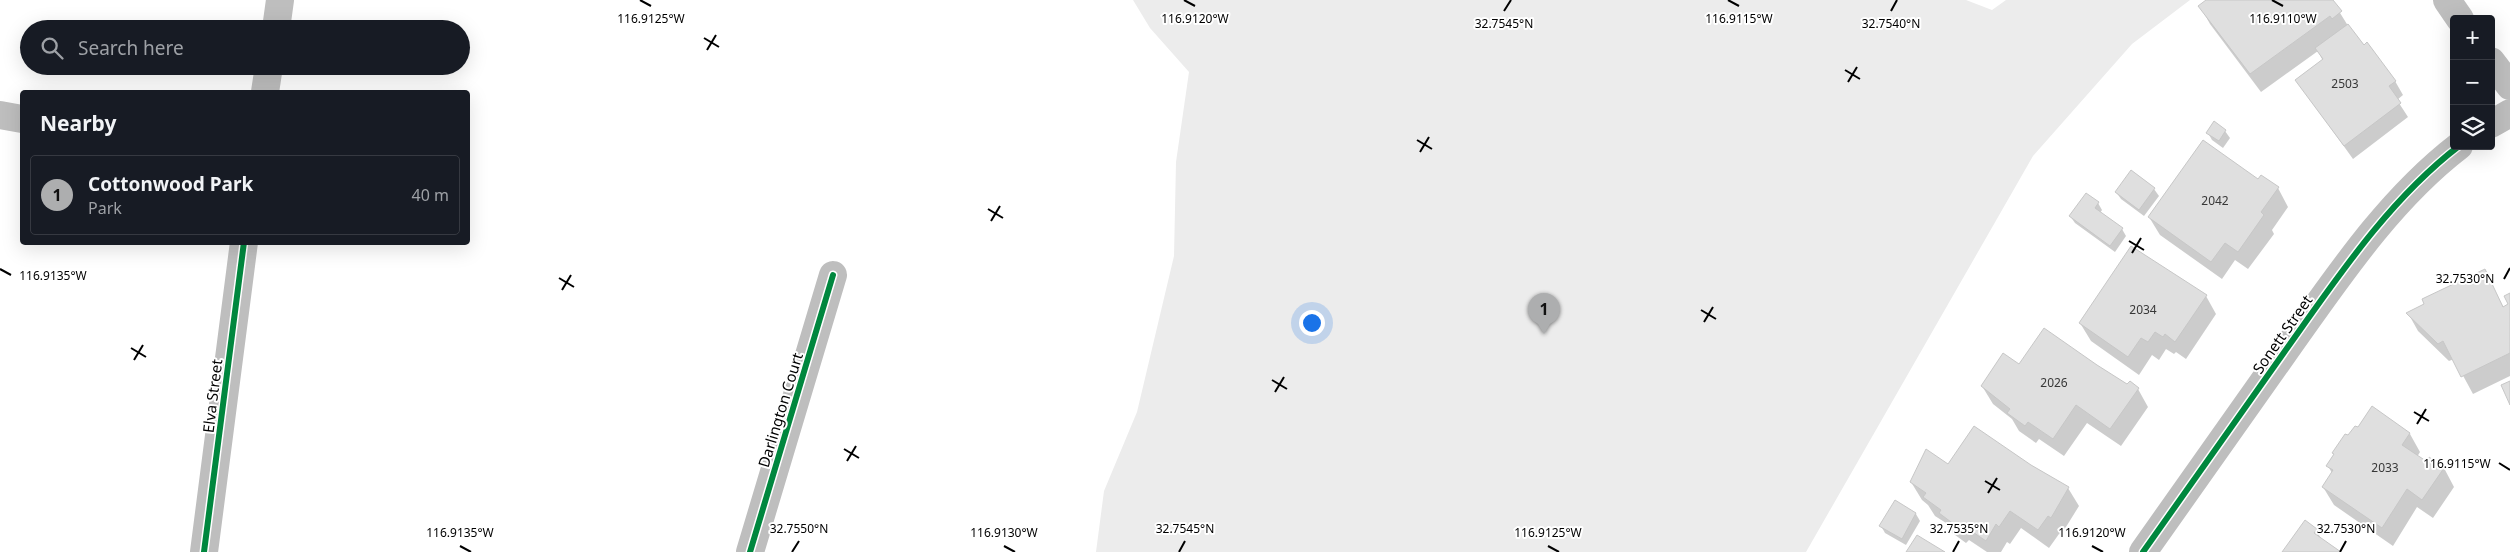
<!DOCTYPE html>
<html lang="en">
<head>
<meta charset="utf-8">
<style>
	:root { --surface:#171b24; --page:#242831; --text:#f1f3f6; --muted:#9ea1a6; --line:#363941; --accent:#adaeaf }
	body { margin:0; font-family:"Noto Sans",sans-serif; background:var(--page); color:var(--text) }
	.controls { position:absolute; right:15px; top:15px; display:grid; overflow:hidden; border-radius:5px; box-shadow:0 5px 20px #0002 }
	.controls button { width:45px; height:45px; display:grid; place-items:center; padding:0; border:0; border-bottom:1px solid var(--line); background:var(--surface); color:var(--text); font:25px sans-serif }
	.you { position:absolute; left:1311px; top:322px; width:18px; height:18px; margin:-12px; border:4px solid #fff; border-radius:50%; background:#1a73e8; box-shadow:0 0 0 8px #1a73e833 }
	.badge { display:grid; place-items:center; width:32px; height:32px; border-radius:50%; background:var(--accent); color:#111; font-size:16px; font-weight:700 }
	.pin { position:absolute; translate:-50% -41px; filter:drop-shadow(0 1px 2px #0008) }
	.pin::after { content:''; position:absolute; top:26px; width:18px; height:15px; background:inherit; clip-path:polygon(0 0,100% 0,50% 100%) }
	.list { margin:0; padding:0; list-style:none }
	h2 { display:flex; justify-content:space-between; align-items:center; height:65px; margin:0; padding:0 20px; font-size:21px }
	h2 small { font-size:16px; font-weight:400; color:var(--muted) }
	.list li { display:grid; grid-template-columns:32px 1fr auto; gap:15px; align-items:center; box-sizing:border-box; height:80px; margin:0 10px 10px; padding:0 10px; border:1px solid var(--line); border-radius:5px }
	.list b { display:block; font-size:19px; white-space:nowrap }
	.list p { margin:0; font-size:16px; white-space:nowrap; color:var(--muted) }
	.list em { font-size:16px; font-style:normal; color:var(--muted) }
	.icon { flex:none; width:28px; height:28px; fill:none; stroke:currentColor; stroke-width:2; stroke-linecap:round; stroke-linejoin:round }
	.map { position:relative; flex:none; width:2510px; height:552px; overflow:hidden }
	.search { position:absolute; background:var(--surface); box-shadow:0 5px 20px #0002; left:20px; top:20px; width:450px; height:55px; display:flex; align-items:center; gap:12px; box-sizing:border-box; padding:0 18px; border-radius:28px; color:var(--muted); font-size:19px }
	.panel { position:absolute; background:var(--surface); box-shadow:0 5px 20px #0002; left:20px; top:90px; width:450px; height:155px; border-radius:5px }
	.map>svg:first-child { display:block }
</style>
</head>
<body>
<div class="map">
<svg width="2510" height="552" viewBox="0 0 2510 552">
	<rect width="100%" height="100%" fill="#fff"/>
	<!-- green -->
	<polygon fill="#ececec" points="1133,0 1966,0 1992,10 2006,0 2190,0 2132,44 2033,156 1806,552 1096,552 1104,491 1137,412 1174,256 1176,162 1189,72 1150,28"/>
	<!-- shadow -->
	<g fill="#0003">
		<polygon points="2208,0 2332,0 2350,29 2395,81 2403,95 2397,100 2408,117 2353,159 2297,81 2323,61 2318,51 2261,92 2210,24 2200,6"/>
		<polygon points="2225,131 2230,138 2223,148 2212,140 2208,133"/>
		<polygon points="2258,181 2278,188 2288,207 2272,230 2274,234 2248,269 2235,260 2222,279 2160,235 2149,217"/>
		<polygon points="2154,189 2159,196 2144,216 2121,199 2116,192"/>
		<polygon points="2098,203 2102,210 2100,213 2122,229 2126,236 2115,252 2075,223 2070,216"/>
		<polygon points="2484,271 2504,308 2509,305 2510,295 2510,376 2473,394 2454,359 2449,361 2418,331 2408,313"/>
		<polygon points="2206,296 2216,314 2186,359 2176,352 2174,354 2166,349 2159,360 2152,355 2139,375 2091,341 2080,323"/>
		<polygon points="2020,366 2096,366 2128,385 2138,389 2148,407 2121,446 2087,423 2064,456 2039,439 2036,443 2019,431 2012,419 1993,404 1982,386"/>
		<polygon points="2410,434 2420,452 2417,457 2426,463 2444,468 2454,487 2433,518 2417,507 2393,546 2334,505 2323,487 2332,473 2328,466 2335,455 2333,453"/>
		<polygon points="1948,466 2031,466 2068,488 2079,506 2061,535 2059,534 2049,548 2021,528 2010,544 2007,542 2001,552 1987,552 1969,540 1966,543 1951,532 1946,523 1935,516 1928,505 1922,500 1911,482"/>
		<polygon points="1895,502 1916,514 1920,521 1906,545 1885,533 1881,526"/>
		<polygon points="2316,530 2322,540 2339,552 2284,552"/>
	</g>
	<!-- building -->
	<g fill="#dfdfdf" stroke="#c7c7c7">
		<polygon points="2206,0 2333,0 2342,11 2332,19 2330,16 2250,74 2198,6"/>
		<polygon points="2348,24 2364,45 2367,42 2396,81 2389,86 2401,103 2344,146 2295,80 2323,59 2315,48"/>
		<polygon points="2214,121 2226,130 2219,141 2206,133"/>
		<polygon points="2203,140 2258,179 2261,175 2279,187 2261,212 2264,215 2238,252 2225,243 2211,262 2148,217"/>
		<polygon points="2131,170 2155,188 2139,210 2115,192"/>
		<polygon points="2086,193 2099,202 2095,208 2123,228 2110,246 2069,216"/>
		<polygon points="2131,246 2207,295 2175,342 2165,334 2163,337 2155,332 2148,342 2141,338 2128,357 2079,323"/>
		<polygon points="2485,269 2503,307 2508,304 2504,296 2510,293 2510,353 2461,377 2443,341 2438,344 2406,313 2424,304 2422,299"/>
		<polygon points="2044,328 2097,365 2127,384 2130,381 2139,388 2110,429 2076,405 2053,439 2028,422 2025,426 2007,413 2010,409 1981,386 2003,353 2019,364"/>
		<polygon points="2510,381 2510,405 2501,385"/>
		<polygon points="2372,406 2410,433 2402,445 2426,461 2429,457 2444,468 2422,500 2407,489 2382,528 2322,487 2333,470 2326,466 2334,454 2332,453 2345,434 2348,435 2355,426 2358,427"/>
		<polygon points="1974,426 2031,465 2069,487 2051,518 2048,516 2038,530 2010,511 1999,527 1996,524 1986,541 1958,522 1955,525 1939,513 1941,510 1923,497 1926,493 1910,482 1926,449 1948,464"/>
		<polygon points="1895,500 1916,513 1902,539 1879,526"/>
		<polygon points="2305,520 2317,529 2314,533 2341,552 2282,552"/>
		<polygon points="1917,535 1945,552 1906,552"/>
	</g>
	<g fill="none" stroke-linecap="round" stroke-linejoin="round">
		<!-- minor -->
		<g stroke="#bebebe" stroke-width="28">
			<polyline points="2447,0 2460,19"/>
			<polyline points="276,29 280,0"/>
			<polyline points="2491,61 2510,86"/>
			<polyline points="265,92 269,66"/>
			<polyline points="0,115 22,119"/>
			<polyline points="2491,124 2510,113"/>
			<polyline points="204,552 244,242"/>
			<polyline points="750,552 833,275"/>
			<path d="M2143,552C2192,483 2241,414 2290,344C2339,275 2390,199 2459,146"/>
		</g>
		<!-- cycleway casing -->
		<g stroke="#fff" stroke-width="9">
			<g id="cycleway">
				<polyline points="204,552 244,242"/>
				<polyline points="750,552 833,275"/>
				<path d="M2143,552C2192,483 2241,414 2290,344C2339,275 2390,199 2459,146"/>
			</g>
		</g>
		<!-- cycleway -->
		<use href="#cycleway" stroke="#00873e" stroke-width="6"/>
	</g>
	<!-- ticks -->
	<path fill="none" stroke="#000" stroke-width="2" d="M640,0L651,6M1184,0L1195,6M1728,0L1739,6M2272,0L2283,6M1504,11L1511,0M1891,11L1897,0M704,38L719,47M707,50L716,35M1845,70L1860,79M1848,82L1857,67M1417,140L1432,149M1420,152L1429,137M988,209L1003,218M991,221L1000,206M2129,241L2144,250M2132,253L2141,238M0,269L11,275M559,278L574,287M2504,279L2510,268M562,290L571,275M1701,310L1716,319M1704,322L1713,307M131,348L146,357M134,360L143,345M1272,380L1287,389M1275,392L1284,377M2414,412L2429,421M2417,424L2426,409M844,449L859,458M847,461L856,446M2499,463L2510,470M1985,481L2000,490M1988,493L1997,478M460,546L471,552M1004,546L1015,552M1548,546L1559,552M2092,546L2103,552M792,552L799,541M1179,552L1185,541M1953,552L1959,541M2340,552L2346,541"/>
	<g text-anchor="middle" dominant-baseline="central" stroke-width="4" stroke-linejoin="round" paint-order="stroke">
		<!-- number labels -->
		<g font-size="12" fill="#383838">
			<text x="2345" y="83">2503</text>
			<text x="2215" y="200">2042</text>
			<text x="2143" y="309">2034</text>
			<text x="2054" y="382">2026</text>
			<text x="2385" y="467">2033</text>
		</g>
		<!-- street labels -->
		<g font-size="15" fill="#000" stroke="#fff">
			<text transform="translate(2282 334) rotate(-55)">Sonett Street</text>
			<text transform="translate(212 396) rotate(-83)">Elva Street</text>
			<text transform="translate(780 410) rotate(-73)">Darlington Court</text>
		</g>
	</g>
	<g font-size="12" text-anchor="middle" fill="#000" stroke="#fff" stroke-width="4" stroke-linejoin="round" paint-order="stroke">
		<text x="651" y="23">116.9125°W</text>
		<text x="1739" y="23">116.9115°W</text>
		<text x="1195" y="23">116.9120°W</text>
		<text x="2283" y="23">116.9110°W</text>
		<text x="1504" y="28">32.7545°N</text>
		<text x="1891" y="28">32.7540°N</text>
		<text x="53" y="280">116.9135°W</text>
		<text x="2465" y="283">32.7530°N</text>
		<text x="2457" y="468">116.9115°W</text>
		<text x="799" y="533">32.7550°N</text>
		<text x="1185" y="533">32.7545°N</text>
		<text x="1959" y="533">32.7535°N</text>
		<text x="2346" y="533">32.7530°N</text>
		<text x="460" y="537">116.9135°W</text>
		<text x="1004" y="537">116.9130°W</text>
		<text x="1548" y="537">116.9125°W</text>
		<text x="2092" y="537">116.9120°W</text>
	</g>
</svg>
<div class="controls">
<button>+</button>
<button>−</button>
<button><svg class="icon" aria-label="layers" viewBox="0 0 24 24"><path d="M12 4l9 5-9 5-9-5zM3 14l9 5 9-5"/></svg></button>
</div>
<div class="you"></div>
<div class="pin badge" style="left:1544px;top:334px">1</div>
<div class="search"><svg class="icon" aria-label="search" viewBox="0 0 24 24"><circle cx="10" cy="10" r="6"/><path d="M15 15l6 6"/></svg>Search here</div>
<section class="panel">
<h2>Nearby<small></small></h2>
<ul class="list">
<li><span class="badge">1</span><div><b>Cottonwood Park</b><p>Park</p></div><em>40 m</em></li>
</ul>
</section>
</div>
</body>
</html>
